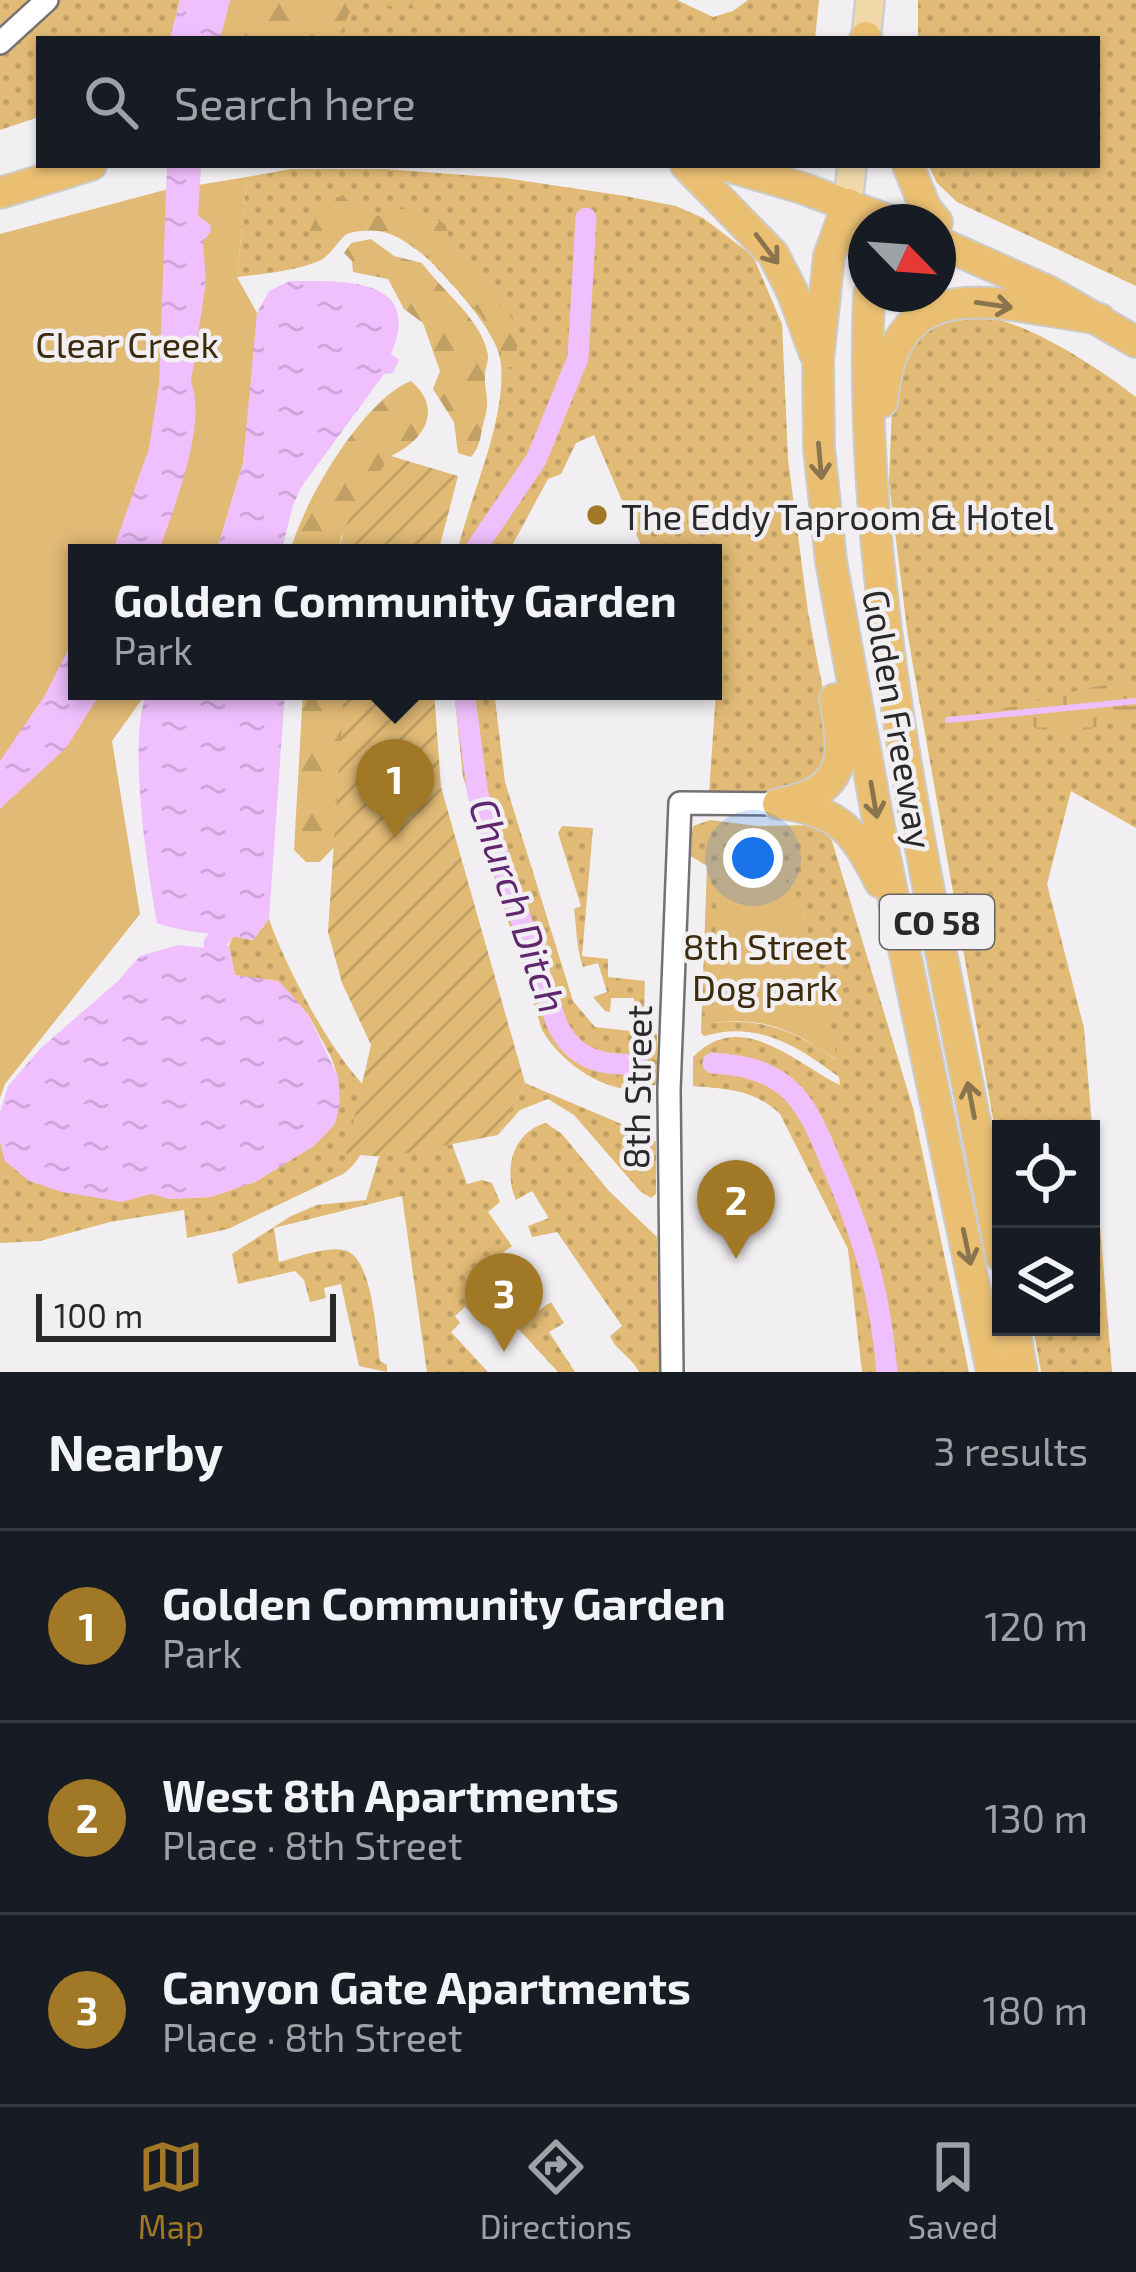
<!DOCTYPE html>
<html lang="en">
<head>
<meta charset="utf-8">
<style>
	:root { --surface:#171b24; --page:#20242c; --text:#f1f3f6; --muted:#9ea1a6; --line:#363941; --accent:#a07826 }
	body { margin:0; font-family:"Exo 2",sans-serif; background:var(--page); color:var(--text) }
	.controls { position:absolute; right:36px; bottom:36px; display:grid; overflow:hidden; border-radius:0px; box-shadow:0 3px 9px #0004 }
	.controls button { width:108px; height:108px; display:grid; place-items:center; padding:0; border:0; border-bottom:3px solid var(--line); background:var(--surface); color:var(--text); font:60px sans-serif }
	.compass { position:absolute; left:848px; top:204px; width:108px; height:108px; border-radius:50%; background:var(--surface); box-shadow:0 3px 9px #0004; rotate:115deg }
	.scale { position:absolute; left:36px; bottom:30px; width:300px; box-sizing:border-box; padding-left:12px; border:6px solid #2a292a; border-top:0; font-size:33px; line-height:42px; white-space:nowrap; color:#2a292a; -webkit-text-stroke:9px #f1eff2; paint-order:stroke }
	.you { position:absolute; left:753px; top:858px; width:42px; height:42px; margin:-30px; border:9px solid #fff; border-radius:50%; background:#1a73e8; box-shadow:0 0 0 18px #1a73e833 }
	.badge { display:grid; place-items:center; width:78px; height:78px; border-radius:50%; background:var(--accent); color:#fff; font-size:39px; font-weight:700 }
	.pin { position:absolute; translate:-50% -99px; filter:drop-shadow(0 3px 6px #0008) }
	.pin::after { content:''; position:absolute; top:63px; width:42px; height:36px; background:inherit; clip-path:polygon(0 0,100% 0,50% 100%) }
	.popup { position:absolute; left:68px; top:544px; width:654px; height:156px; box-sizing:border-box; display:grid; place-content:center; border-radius:0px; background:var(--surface); filter:drop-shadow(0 3px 9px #0005); font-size:39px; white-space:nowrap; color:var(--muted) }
	.popup b { font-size:45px; color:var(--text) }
	.popup::after { content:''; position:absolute; left:50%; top:100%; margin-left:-24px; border:24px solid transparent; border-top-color:var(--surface) }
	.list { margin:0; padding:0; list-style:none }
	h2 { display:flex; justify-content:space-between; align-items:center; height:156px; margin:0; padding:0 48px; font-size:51px }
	h2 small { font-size:39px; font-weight:400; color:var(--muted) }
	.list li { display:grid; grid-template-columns:78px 1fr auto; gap:36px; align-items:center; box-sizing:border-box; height:192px; padding:0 48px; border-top:3px solid var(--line) }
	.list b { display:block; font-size:45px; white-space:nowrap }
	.list p { margin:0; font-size:39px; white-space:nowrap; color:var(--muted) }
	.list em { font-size:39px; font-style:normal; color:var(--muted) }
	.icon { flex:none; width:66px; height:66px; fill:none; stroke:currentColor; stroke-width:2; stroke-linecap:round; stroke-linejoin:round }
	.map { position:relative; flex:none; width:1136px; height:1372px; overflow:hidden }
	.search { position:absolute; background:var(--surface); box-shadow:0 3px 9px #0004; left:36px; right:36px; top:36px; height:132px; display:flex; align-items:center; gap:30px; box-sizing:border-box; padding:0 42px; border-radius:0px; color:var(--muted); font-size:45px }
	.sheet { height:732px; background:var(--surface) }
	nav { display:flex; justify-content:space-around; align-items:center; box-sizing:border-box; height:168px; border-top:3px solid var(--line); background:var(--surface); font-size:33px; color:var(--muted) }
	nav a { display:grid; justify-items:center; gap:6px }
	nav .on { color:var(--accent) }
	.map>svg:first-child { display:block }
</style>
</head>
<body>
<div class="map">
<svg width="1136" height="1372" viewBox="0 0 1136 1372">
	<defs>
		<pattern id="grass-dots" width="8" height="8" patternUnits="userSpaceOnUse" patternTransform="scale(3)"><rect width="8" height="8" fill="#e1ba75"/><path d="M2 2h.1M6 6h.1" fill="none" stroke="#c1a065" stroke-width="1.8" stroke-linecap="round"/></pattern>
		<pattern id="forest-firs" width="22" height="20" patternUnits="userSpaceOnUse" patternTransform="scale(3)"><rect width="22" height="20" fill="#e1ba75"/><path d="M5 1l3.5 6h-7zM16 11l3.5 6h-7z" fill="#c1a065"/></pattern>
		<pattern id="wetland-marsh" width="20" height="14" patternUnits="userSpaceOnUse" patternTransform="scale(3)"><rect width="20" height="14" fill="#e1ba75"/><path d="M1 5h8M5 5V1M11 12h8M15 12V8" fill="none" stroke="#c1a065"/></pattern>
		<pattern id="garden-furrows" width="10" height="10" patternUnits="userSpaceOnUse" patternTransform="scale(3)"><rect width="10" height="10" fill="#e1ba75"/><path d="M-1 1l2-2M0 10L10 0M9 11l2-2" fill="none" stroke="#c1a065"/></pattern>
		<pattern id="water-ripples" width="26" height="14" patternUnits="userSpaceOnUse" patternTransform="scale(3)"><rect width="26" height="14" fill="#f0bffd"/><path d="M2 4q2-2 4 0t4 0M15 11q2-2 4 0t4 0" fill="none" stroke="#cea4d9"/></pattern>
	</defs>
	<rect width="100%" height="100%" fill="#f1eff2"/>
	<!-- grass -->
	<g fill="url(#grass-dots)" fill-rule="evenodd">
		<polygon points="0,0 180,0 170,39 39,39 39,117 0,130"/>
		<polygon points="230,0 677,0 713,17 733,11 748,0 819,0 815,39 220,39"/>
		<polygon points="918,0 1136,0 1136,286 957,202 937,183 928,165 1097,165 1097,39 918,39"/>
		<path d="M291,169H385L505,178L625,196L676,206L703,218L753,256L782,324L788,459L808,612L831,731L832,754L813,785L756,796L709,793L716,691L713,682V553H663L660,546L644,552L594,435L576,443L561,474L548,479L508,553H457C470,495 506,423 501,364C499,334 455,287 434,265C418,248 386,226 362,228C340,230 336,253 319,261C295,271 263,274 237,277L247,177Z"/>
		<path d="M937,317C956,317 977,315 995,319C1037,328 1102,370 1136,397V828L1071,791L1047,884L1084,1028L1112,1372H1041L1033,1327H1091V1129H1001V1164L908,637L889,483L893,380L903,343Z"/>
		<path d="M454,691H494L505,782L573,1001L595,1027L657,1034V1084C617,1104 561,1064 542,1030L463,777Z"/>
		<path d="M710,820L757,826L814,825L824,828L832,841L913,1108L969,1372H862L848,1249L780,1114C754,1089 727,1089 693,1086V1057C742,1007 796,1064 840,1085L839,1077C798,1046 757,1020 704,1036L701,1033L707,866L686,853L693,826ZM801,902L836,1060C797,1032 763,1017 714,1023Z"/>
		<path d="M562,826L593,828L582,956L608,959V977L645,981L644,1013L634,1012V998H611L610,1012L605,1011L593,997L607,992L598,963L583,967C576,946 577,931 574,909L581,906L558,833Z"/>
		<path d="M269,919C284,964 338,1068 375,1095C370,1124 369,1156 343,1174L228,1229L187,1238L184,1210L110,1222L40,1241L0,1243V1141L5,1161L121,1202L151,1193L170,1199L210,1197L255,1182L315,1145L338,1077L331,1057L308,1014L235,975L229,946L233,936L253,940Z"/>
		<polygon points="525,1083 652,1137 656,1142 656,1194 651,1198 640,1191 574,1115 548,1099 520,1110 498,1135"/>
		<path d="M546,1123L562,1134L609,1191L657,1237L660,1372H639C631,1356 617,1352 610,1336L622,1326L557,1232L532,1237L528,1226L549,1218L532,1191L516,1200C503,1171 512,1132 546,1123Z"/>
		<path d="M452,1144L467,1184L482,1180L492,1183L500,1202L488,1212L512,1246L497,1257L535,1313L551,1302L564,1323L549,1332L575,1372H558L488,1296L471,1312L465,1307L455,1316L460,1323L451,1332L488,1372H427L402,1196L274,1228L279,1262C298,1257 325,1246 344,1250C373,1256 376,1335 380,1361L387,1365V1372L359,1366L341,1284L324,1288L326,1298L310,1302L304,1280L295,1271L238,1284L232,1254L291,1216L317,1205L366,1200L379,1157Z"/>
	</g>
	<!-- forest -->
	<g fill="url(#forest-firs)">
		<path d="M230,0H429L432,3C406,16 382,0 354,3L341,31L332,39H220Z"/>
		<path d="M336,197C353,198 357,209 370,215C381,219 389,210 398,209C415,209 430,216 445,224L457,264L474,275L514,321L518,338L514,368L504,366L500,347L481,316L422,249H415C392,227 361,226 333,239L308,234L319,211Z"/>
		<path d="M371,239L394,256L422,263C441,290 482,319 488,355C489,361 485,368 485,374C484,394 491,398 484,421C480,435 481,446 471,457L458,453L454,422L433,389L440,371L423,323L404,309L388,279L353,272L352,261L344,253L351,243Z"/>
		<path d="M411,381C444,409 424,441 391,456L341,537L339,553H290C302,503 363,400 411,381Z"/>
		<polygon points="303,691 344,691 346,705 335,846 320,862 306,862 294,850"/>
	</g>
	<!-- wetland -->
	<path fill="url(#wetland-marsh)" d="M1136,681V722L1124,720L1068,734L995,720L992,711C1038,702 1091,684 1136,681Z"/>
	<!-- park -->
	<g fill="#e1ba75">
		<polygon points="247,177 237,277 257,313 252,378 243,463 216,553 77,553 77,691 148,691 112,741 140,914 5,1084 0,1098 0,234 161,191"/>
		<path d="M765,850L801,902L838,1061C795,1031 766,1016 713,1023L718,853Z"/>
	</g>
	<!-- garden -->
	<g fill="url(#garden-furrows)">
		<path d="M391,456L458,476L438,553H339C343,516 370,485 391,456Z"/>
		<polygon points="344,691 434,691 441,787 525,1083 498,1135 386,1157 346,1154 371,1045 342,983 328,932"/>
	</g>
	<!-- water -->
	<g fill="url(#water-ripples)">
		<polygon points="180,0 230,0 220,39 170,39"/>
		<path d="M167,165H201L198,216L210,224L211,231L203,242L206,282L191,382C208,424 173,511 158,553H112L149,448L159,384Z"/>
		<path d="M290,281C343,281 424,276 391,354L399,360L393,373L384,374L302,486L293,505L281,553H216L243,463L257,313L269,291Z"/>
		<polygon points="77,632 77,691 102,691 66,748 0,809 0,761 45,695"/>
		<path d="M148,691H285L269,919L253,940C223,934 182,933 157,923C148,872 126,735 148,691Z"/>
		<polygon points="214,944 229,946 235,975 279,981 308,1014 338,1077 340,1103 335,1124 315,1145 255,1182 210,1197 170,1199 151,1194 121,1202 62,1192 29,1181 5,1161 0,1141 0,1112 8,1086 41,1048 117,982 140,956 178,945 207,948"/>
	</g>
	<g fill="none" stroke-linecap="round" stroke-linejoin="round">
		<!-- stream -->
		<polyline stroke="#f0bffd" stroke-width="6" points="948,720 1136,701"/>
		<!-- canal -->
		<g stroke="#f0bffd" stroke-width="21">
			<polyline points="473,553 536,460 578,358 586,218"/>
			<path d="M464,691L478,795L557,1024C574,1060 602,1066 638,1064"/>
			<polyline points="214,944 223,933"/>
			<path d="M713,1063C742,1065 769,1070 791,1091C811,1111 821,1140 832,1165C864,1239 880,1291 887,1372"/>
		</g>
		<!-- minor casing -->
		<g stroke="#737174" stroke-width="26">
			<g id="minor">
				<polyline points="0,43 47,0"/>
				<polyline points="672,1372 669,1090 680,803 778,804"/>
			</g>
		</g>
		<!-- major casing -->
		<g stroke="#ccc" stroke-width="32">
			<g id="major">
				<polyline points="866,39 870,0"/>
				<polyline points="848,204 852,165"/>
			</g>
		</g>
		<!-- highway casing -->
		<g stroke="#ccc" stroke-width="34">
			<g id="highway">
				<polyline points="865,39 866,37"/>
				<polyline points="686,165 773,254 792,291 815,354"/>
				<polyline points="724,165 802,188 893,222"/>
				<polyline points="908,165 925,207 937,222"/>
				<polyline points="0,193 91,165"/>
				<polyline points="848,204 829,256 818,361 819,448 831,561 883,848 992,1372"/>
				<polyline points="848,204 866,258"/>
				<polyline points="938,242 1048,291 1136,342"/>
				<path d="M869,294C856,620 943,938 1001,1256"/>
				<path d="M882,402C894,263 1003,306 1100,319"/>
				<path d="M778,804C847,792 846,758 835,699"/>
				<path d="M784,804C840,811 855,833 880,882"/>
				<polyline points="1014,1327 1022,1372"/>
			</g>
		</g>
		<!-- minor -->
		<use href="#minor" stroke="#fff" stroke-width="21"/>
		<!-- major -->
		<use href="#major" stroke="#f2d9aa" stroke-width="27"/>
		<!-- highway -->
		<use href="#highway" stroke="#eabf72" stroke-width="30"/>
	</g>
	<!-- one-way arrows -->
	<defs><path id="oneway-shaft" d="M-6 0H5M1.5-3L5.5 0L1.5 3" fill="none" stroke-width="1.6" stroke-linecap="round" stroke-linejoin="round" transform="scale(3)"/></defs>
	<g stroke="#8a744e">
		<use href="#oneway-shaft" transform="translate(767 249) rotate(53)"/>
		<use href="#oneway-shaft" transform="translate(994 305) rotate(8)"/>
		<use href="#oneway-shaft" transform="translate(820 461) rotate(85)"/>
		<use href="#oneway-shaft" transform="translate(874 800) rotate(80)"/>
		<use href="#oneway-shaft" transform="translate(971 1100) rotate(-101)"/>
		<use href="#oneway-shaft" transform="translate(967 1247) rotate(78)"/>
	</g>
	<!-- markers -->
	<circle fill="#a07826" stroke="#f1eff2" stroke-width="4.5" cx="597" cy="515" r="12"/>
	<g text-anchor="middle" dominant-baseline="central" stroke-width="9" stroke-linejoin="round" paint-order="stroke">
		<!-- shield labels -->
		<rect fill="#f1eff2" stroke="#666466" stroke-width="3" x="880" y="895" width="114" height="54" rx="9"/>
		<g font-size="33" font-weight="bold" fill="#2a292a">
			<text x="937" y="922">CO 58</text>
		</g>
		<!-- park labels -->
		<g font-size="36" fill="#3c2b0c" stroke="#f1eff2">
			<text x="127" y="343">Clear Creek</text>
			<text x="765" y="945">8th Street<tspan x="765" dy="41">Dog park</tspan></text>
		</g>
		<!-- poi labels -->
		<g font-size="36" fill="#2a292a" stroke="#f1eff2" text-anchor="start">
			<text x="621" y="515">The Eddy Taproom &amp; Hotel</text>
		</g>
		<!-- street labels -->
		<g font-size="36" fill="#2a292a" stroke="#f1eff2">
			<text transform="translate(899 719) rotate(80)">Golden Freeway</text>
			<text transform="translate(636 1087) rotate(-89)">8th Street</text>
		</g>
		<!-- water labels -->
		<g font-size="39" font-style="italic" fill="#60276e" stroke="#f1eff2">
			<text transform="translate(519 905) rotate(71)">Church Ditch</text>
		</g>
	</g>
</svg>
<div class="controls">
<button><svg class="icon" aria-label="locate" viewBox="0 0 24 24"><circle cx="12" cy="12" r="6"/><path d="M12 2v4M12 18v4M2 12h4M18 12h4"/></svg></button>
<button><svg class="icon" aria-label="layers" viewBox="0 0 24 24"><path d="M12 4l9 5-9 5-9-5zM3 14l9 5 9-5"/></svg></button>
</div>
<svg class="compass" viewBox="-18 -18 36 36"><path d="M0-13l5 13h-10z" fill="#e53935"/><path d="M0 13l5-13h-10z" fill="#9ea1a6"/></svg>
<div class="scale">100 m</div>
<div class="you"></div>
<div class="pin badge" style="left:395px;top:838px">1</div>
<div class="popup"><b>Golden Community Garden</b>Park</div>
<div class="pin badge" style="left:736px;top:1259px">2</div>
<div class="pin badge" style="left:504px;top:1352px">3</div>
<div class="search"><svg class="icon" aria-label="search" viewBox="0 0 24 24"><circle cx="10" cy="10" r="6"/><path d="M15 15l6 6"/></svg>Search here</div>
</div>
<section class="sheet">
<h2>Nearby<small>3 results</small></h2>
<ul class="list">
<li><span class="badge">1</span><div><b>Golden Community Garden</b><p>Park</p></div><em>120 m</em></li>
<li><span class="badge">2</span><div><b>West 8th Apartments</b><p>Place · 8th Street</p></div><em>130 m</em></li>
<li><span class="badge">3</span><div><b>Canyon Gate Apartments</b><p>Place · 8th Street</p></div><em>180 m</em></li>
</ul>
</section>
<nav>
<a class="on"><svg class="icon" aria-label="map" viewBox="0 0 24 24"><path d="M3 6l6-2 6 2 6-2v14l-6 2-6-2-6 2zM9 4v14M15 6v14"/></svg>Map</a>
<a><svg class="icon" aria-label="directions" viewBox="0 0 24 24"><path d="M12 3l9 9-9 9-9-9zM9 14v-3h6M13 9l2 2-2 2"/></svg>Directions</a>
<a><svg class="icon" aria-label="saved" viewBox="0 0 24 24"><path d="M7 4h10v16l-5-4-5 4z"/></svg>Saved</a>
</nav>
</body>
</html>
